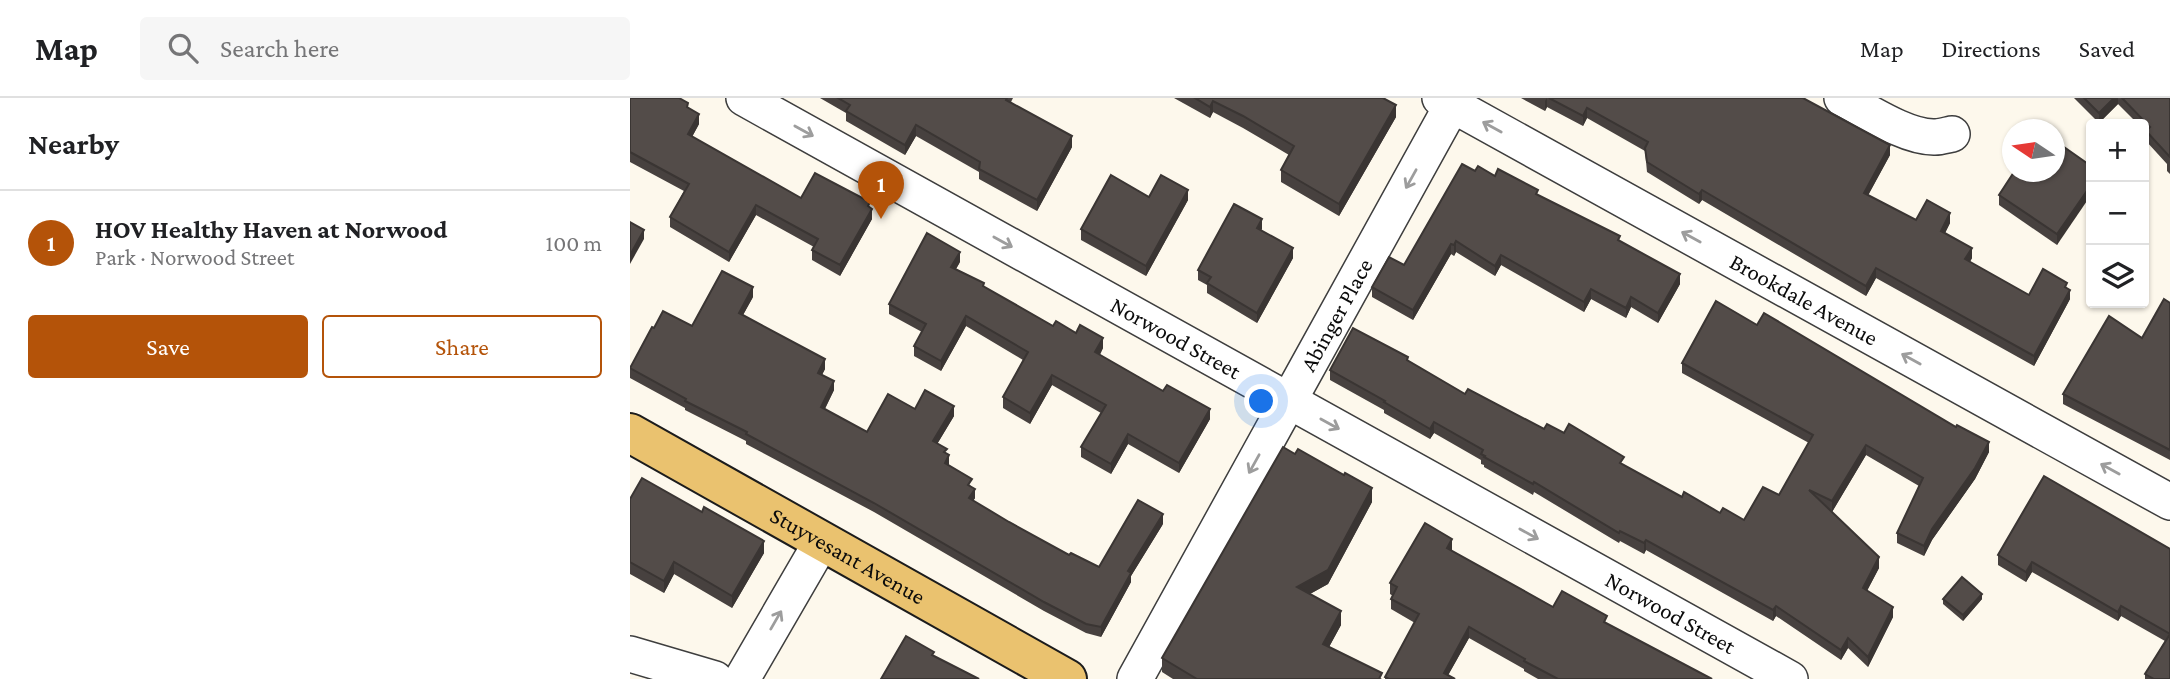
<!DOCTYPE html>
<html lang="en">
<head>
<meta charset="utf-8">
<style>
	:root { --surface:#fff; --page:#f6f6f6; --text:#202124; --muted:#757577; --line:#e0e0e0; --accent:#b45309 }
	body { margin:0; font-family:"Crimson Pro",serif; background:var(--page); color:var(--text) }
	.controls { position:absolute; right:21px; top:21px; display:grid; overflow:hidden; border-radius:7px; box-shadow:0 2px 5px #0004 }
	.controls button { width:63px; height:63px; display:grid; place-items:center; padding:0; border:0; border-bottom:2px solid var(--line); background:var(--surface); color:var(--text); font:35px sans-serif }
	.compass { position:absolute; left:1372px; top:21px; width:63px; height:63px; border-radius:50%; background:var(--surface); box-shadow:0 2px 5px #0004; rotate:283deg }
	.you { position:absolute; left:632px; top:304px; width:24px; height:24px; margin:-18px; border:5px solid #fff; border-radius:50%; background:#1a73e8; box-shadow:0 0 0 10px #1a73e833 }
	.badge { display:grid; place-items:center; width:46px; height:46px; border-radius:50%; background:var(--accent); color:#fff; font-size:23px; font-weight:700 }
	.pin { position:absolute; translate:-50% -58px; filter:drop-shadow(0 2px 4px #0008) }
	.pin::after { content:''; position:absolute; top:37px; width:24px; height:21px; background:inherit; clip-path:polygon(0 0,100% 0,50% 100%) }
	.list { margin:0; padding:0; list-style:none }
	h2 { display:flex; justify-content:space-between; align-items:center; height:91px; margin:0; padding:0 28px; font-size:30px }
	h2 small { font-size:23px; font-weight:400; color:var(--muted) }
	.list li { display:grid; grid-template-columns:46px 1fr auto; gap:21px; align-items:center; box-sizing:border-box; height:105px; padding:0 28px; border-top:2px solid var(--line) }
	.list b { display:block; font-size:26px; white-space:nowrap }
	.list p { margin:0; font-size:23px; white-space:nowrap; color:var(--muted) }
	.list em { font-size:23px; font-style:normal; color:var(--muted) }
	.actions { display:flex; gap:14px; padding:21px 28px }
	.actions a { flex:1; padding:16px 0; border:2px solid var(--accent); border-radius:7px; text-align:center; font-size:24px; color:var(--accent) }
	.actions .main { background:var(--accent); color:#fff }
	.icon { flex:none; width:38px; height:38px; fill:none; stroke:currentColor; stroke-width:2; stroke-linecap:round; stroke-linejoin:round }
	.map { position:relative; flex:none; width:1540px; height:581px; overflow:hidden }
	header { display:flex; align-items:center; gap:42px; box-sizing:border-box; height:98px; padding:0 35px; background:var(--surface); border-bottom:2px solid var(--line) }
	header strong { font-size:33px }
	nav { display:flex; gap:38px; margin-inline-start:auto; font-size:24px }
	.search { width:490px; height:63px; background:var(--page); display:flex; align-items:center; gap:18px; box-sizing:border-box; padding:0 24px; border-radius:7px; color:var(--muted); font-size:26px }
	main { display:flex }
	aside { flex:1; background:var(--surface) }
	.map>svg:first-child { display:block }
</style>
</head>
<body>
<header>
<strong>Map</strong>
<div class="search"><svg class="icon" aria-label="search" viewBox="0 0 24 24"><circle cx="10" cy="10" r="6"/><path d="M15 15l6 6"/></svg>Search here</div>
<nav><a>Map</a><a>Directions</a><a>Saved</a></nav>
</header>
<main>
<aside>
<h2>Nearby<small></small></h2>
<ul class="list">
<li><span class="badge">1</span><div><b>HOV Healthy Haven at Norwood</b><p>Park · Norwood Street</p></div><em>100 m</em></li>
</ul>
<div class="actions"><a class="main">Save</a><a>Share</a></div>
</aside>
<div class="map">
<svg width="1540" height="581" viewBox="0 0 1540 581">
	<rect width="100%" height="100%" fill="#fdf8ec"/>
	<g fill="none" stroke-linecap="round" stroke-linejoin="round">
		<!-- minor casing -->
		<g stroke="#3e3e3e" stroke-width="38">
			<g id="minor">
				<path id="s1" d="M114,0L1160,581"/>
				<path id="s2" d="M810,0L1540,404"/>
				<path d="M1212,0C1237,13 1277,40 1305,39C1310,39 1317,37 1322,36"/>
				<polyline points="0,556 85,581"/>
				<polyline points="112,581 192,443"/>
				<path id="s3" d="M505,581L826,0"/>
			</g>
		</g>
		<!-- major casing -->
		<g stroke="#1c1c1c" stroke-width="42">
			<g id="major">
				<path id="s4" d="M0,335L437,581"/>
			</g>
		</g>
		<!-- minor -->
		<use href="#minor" stroke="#fff" stroke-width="35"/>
		<!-- major -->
		<use href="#major" stroke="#eac26f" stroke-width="38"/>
	</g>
	<!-- wall -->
	<g fill="#47413f">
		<polygon points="0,0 58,10 69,26 62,39 171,100 240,110 242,121 210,178 182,162 182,152 184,149 126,117 99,164 40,129 40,119 54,93 0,64"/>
		<polygon points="190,0 383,0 381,4 442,49 407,113 349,81 349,74 286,38 275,57 216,23 216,15"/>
		<polygon points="544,0 753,0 766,19 709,118 651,84 651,72 659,57 613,30 583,14 580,20"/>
		<polygon points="891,0 1173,0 1260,57 1238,97 1286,122 1320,125 1315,135 1342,160 1340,164 1399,197 1437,190 1440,201 1404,268 1246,180 1236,198 1072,102 1069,106 1017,74 1015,53 957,20 953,28 917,9 915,13"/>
		<polygon points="1444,0 1540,0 1540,76 1537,73 1537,66 1516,43 1516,34 1514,32 1514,26 1508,26 1488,6 1469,25"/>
		<polygon points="1461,68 1427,147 1369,107 1369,97"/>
		<polygon points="845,73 865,78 908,97 990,143 1050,186 1028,225 1001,209 996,220 961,201 954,214 871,167 865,178 826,154 824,158 821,156 783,222 742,199 742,189 774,167"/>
		<polygon points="519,99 558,102 516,178 451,142 451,131"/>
		<polygon points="632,131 631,132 663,160 627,225 577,195 577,187 568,182 568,172"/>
		<polygon points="330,164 326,171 354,189 423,228 473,250 470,257 580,321 549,375 498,346 481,376 451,359 451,349 471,315 422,287 400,326 373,310 373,299 393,262 336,228 311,273 284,258 284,248 292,234 259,216 259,206"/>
		<polygon points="123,199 113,217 195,271 192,277 204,292 195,311 237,334 285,311 324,318 307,346 317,356 319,367 342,389 345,400 343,403 379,424 439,457 469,469 533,426 501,478 501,484 471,539 456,535 414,513 244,414 116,346 116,343 55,312 55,310 0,280 0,269 24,230 62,228"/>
		<polygon points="1540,205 1540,362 1433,306 1433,296 1512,240"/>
		<polygon points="1127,227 1359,354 1345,381 1302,442 1294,458 1267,445 1267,435 1289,388 1236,357 1202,414 1200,413 1249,470 1237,493 1263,519 1238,569 1218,550 1211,562 1146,518 1143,523 1016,452 1014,456 990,443 989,445 904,394 903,397 854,369 854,367 851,366 851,362 804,335 800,341 754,315 754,312 700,282 700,272 778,263 835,296 994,367 1052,399 1090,415 1114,422 1149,397 1179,345 1052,275 1052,265"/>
		<polygon points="665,356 742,404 698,486 680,496 711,527 699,549 752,581 543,581 532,574 532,560"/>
		<polygon points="0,401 134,455 102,510 44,476 34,495 0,476"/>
		<polygon points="1540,451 1540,581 1515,581 1515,576 1535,543 1491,518 1488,523 1402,474 1396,484 1368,467 1368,457"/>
		<polygon points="822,452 821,453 923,509 977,526 1082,581 908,581 894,573 894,571 839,540 818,577 825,581 755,581 755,579 785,525 761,511 761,501 763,498 760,496 760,485"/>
		<polygon points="1313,501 1352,501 1333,523 1313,506"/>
	</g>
	<!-- shaded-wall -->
	<g fill="#3a3533">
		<polygon points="917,0 917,9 915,13 915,3"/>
		<polygon points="1484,0 1488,0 1488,6 1469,25 1469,15"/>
		<polygon points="583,3 583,14 580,20 580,9"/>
		<polygon points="766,7 766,19 709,118 709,106"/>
		<polygon points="957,10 957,20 953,28 953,18"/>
		<polygon points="69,16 69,26 58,46 58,36"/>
		<polygon points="286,27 286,38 275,57 275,47"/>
		<polygon points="442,38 442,49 407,113 407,102"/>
		<polygon points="1260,47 1260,57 1234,105 1234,95"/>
		<polygon points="1461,87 1461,97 1427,147 1427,136"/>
		<polygon points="558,92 558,102 516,178 516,168"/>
		<polygon points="1072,92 1072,102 1069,106 1069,96"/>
		<polygon points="126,107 126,117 99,164 99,154"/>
		<polygon points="242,111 242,121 210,178 210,167"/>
		<polygon points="1320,115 1320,125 1311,143 1311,133"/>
		<polygon points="632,121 632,131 627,140 627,130"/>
		<polygon points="14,132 14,141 0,166 0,157"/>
		<polygon points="826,143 826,154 824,158 824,147"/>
		<polygon points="821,146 821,156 783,222 783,212"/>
		<polygon points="663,150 663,160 627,225 627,215"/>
		<polygon points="1342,150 1342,160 1335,171 1335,161"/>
		<polygon points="330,154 330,164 321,179 321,169"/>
		<polygon points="871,157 871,167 865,178 865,168"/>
		<polygon points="1246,170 1246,180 1236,198 1236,188"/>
		<polygon points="1050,176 1050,186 1028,225 1028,215"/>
		<polygon points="123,189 123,199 109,224 109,215"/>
		<polygon points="961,191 961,201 954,214 954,204"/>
		<polygon points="1440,192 1440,201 1404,268 1404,258"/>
		<polygon points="1001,199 1001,209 996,220 996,210"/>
		<polygon points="336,218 336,228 311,273 311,263"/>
		<polygon points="473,240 473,250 465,264 465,254"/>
		<polygon points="195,261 195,271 188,284 188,275"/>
		<polygon points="422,277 422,287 400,326 400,315"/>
		<polygon points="204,283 204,292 191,318 191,309"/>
		<polygon points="324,308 324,318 303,353 303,343"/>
		<polygon points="580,311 580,321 549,375 549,365"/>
		<polygon points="804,324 804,335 800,341 800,331"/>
		<polygon points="498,336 498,346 481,376 481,366"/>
		<polygon points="1359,344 1359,354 1345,381 1302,442 1294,458 1294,448 1302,431"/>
		<polygon points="1236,347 1236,357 1202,414 1202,403"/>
		<polygon points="319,357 319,367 315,365"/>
		<polygon points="742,390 742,404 698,486 667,503 667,489"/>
		<polygon points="345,391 345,400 339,410 339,400"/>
		<polygon points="533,416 533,426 501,478 501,484 471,539 471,529 498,473"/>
		<polygon points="822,441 822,452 817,461 817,450"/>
		<polygon points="1016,442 1016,452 1014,456 1014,445"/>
		<polygon points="134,443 134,455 102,510 102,498"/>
		<polygon points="1249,459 1249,470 1233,500 1233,490"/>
		<polygon points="44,464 44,476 34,495 34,483"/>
		<polygon points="1402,464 1402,474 1396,484 1396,474"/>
		<polygon points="1352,496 1352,501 1333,523 1333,517"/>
		<polygon points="1146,508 1146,518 1143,523 1143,512"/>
		<polygon points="1491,508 1491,518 1488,523 1488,514"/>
		<polygon points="1263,509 1263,519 1238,569 1238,559"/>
		<polygon points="711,513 711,527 693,560 693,546"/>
		<polygon points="839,529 839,540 816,581 814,575"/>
		<polygon points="1218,540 1218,550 1211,562 1211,552"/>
	</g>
	<!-- building -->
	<g fill="#534c49" stroke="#3a3533" stroke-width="2">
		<polygon points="0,0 49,0 58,5 57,9 69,16 58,36 171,100 185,75 240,104 238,108 242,111 210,167 182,152 188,141 126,107 99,154 40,119 59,86 0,54"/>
		<polygon points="208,0 377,0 376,2 442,38 407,102 349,71 350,64 286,27 275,47 216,13 220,7"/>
		<polygon points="565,0 753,0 766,7 709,106 651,72 664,48 613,18 583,3 580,9"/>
		<polygon points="919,0 1173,0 1260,47 1234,95 1286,122 1297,102 1320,115 1311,133 1342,150 1335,161 1399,197 1413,171 1437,185 1435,189 1440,192 1404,258 1246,170 1236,188 1072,92 1069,96 1017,64 1015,50 1018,44 957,10 953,18"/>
		<polygon points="1454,0 1484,0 1469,15"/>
		<polygon points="1492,0 1540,0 1540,59 1516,33 1520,29"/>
		<polygon points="1424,42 1461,68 1461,87 1427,136 1369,97 1384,74 1424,74"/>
		<polygon points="832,66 845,73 848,68 865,78 868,71 908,92 906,96 990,138 988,142 1050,176 1028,215 1001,199 996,210 961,191 954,204 871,157 865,168 826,143 824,147 821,146 783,212 742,189 759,159 774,167"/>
		<polygon points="481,77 519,99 531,77 558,92 516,168 451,131"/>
		<polygon points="604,106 632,121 627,130 663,150 627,215 577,185 581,179 568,172"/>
		<polygon points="0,124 14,132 0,157"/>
		<polygon points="297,135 330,154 321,169 354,185 353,188 423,228 426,223 446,235 450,227 473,240 465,254 533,293 537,287 580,311 549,365 498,336 481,366 451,349 476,307 422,277 400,315 373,299 398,254 336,218 311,263 284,248 296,226 259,206"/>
		<polygon points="92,173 123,189 109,215 195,261 188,275 204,283 191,309 237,334 258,296 285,311 295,292 324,308 303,343 317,351 314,354 319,357 315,365 342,381 338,387 345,391 339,400 379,424 439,457 441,455 469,469 508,402 533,416 498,473 501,475 471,529 456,526 414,504 244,405 116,336 117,334 55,303 56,301 0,270 22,229 24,230 33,213 62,228"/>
		<polygon points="1534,201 1540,205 1540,352 1433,296 1479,218 1512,240"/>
		<polygon points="1086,203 1127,227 1134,215 1326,329 1327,327 1359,344 1345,370 1302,431 1294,448 1267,435 1293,380 1236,347 1202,403 1179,392 1249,459 1233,490 1263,509 1238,559 1218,540 1211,552 1146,508 1143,512 1016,442 1014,445 990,433 989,435 904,384 903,386 854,359 855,358 851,356 853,352 804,324 800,331 754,304 755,303 700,272 723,230 778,259 777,262 835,296 838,291 914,331 917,326 934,335 939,326 994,359 990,365 1052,399 1054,394 1090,415 1093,410 1114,422 1133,389 1149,397 1183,337 1052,265"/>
		<polygon points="653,349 665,356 668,351 714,377 715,375 742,390 698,472 667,489 711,513 693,546 752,575 749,581 567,581 532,560"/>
		<polygon points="1414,378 1540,451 1540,581 1524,581 1515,576 1540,536 1491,508 1488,514 1402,464 1396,474 1368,457"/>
		<polygon points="12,380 72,414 74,409 134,443 102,498 44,464 34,483 0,464 0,401"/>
		<polygon points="795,425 822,441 817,450 923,509 932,493 977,518 974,524 1082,581 928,581 894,563 895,561 839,529 814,575 825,581 759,581 755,579 789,516 761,501 767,489 760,485"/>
		<polygon points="1332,479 1352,496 1333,517 1313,501"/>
		<polygon points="276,538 304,554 302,557 349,581 251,581"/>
	</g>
	<!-- one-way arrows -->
	<defs><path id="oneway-shaft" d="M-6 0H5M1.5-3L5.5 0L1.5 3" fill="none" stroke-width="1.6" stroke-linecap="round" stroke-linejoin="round" transform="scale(1.75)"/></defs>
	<g stroke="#9d9d9d">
		<use href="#oneway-shaft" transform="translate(862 29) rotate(-151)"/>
		<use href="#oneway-shaft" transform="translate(174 33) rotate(29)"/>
		<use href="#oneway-shaft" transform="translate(781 81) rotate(119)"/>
		<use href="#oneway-shaft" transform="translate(1061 139) rotate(-151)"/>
		<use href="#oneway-shaft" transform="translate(373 144) rotate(29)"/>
		<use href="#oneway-shaft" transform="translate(1281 261) rotate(-151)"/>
		<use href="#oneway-shaft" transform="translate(700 326) rotate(29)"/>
		<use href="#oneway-shaft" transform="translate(624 366) rotate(119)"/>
		<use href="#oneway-shaft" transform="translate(1480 371) rotate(-151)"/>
		<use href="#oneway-shaft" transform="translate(899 436) rotate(29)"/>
		<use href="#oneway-shaft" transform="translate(146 522) rotate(-60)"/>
	</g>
	<g text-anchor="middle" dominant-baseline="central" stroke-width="7" stroke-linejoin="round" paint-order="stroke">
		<!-- street labels -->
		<g font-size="23" fill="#0b0b0b" stroke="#fff">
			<text stroke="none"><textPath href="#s2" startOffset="416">Brookdale Avenue</textPath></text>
			<text stroke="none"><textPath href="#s3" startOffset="416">Abinger Place</textPath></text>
			<text stroke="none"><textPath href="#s1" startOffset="494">Norwood Street</textPath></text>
			<text stroke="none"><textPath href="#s4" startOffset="250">Stuyvesant Avenue</textPath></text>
			<text stroke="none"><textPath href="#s1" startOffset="1060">Norwood Street</textPath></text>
		</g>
	</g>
</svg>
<div class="controls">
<button>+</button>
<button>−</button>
<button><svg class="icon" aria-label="layers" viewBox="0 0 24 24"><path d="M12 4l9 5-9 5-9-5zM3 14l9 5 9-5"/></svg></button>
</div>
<svg class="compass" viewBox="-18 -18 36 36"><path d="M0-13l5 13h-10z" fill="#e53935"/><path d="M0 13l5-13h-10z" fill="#757577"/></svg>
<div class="you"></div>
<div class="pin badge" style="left:251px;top:121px">1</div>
</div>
</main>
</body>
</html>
